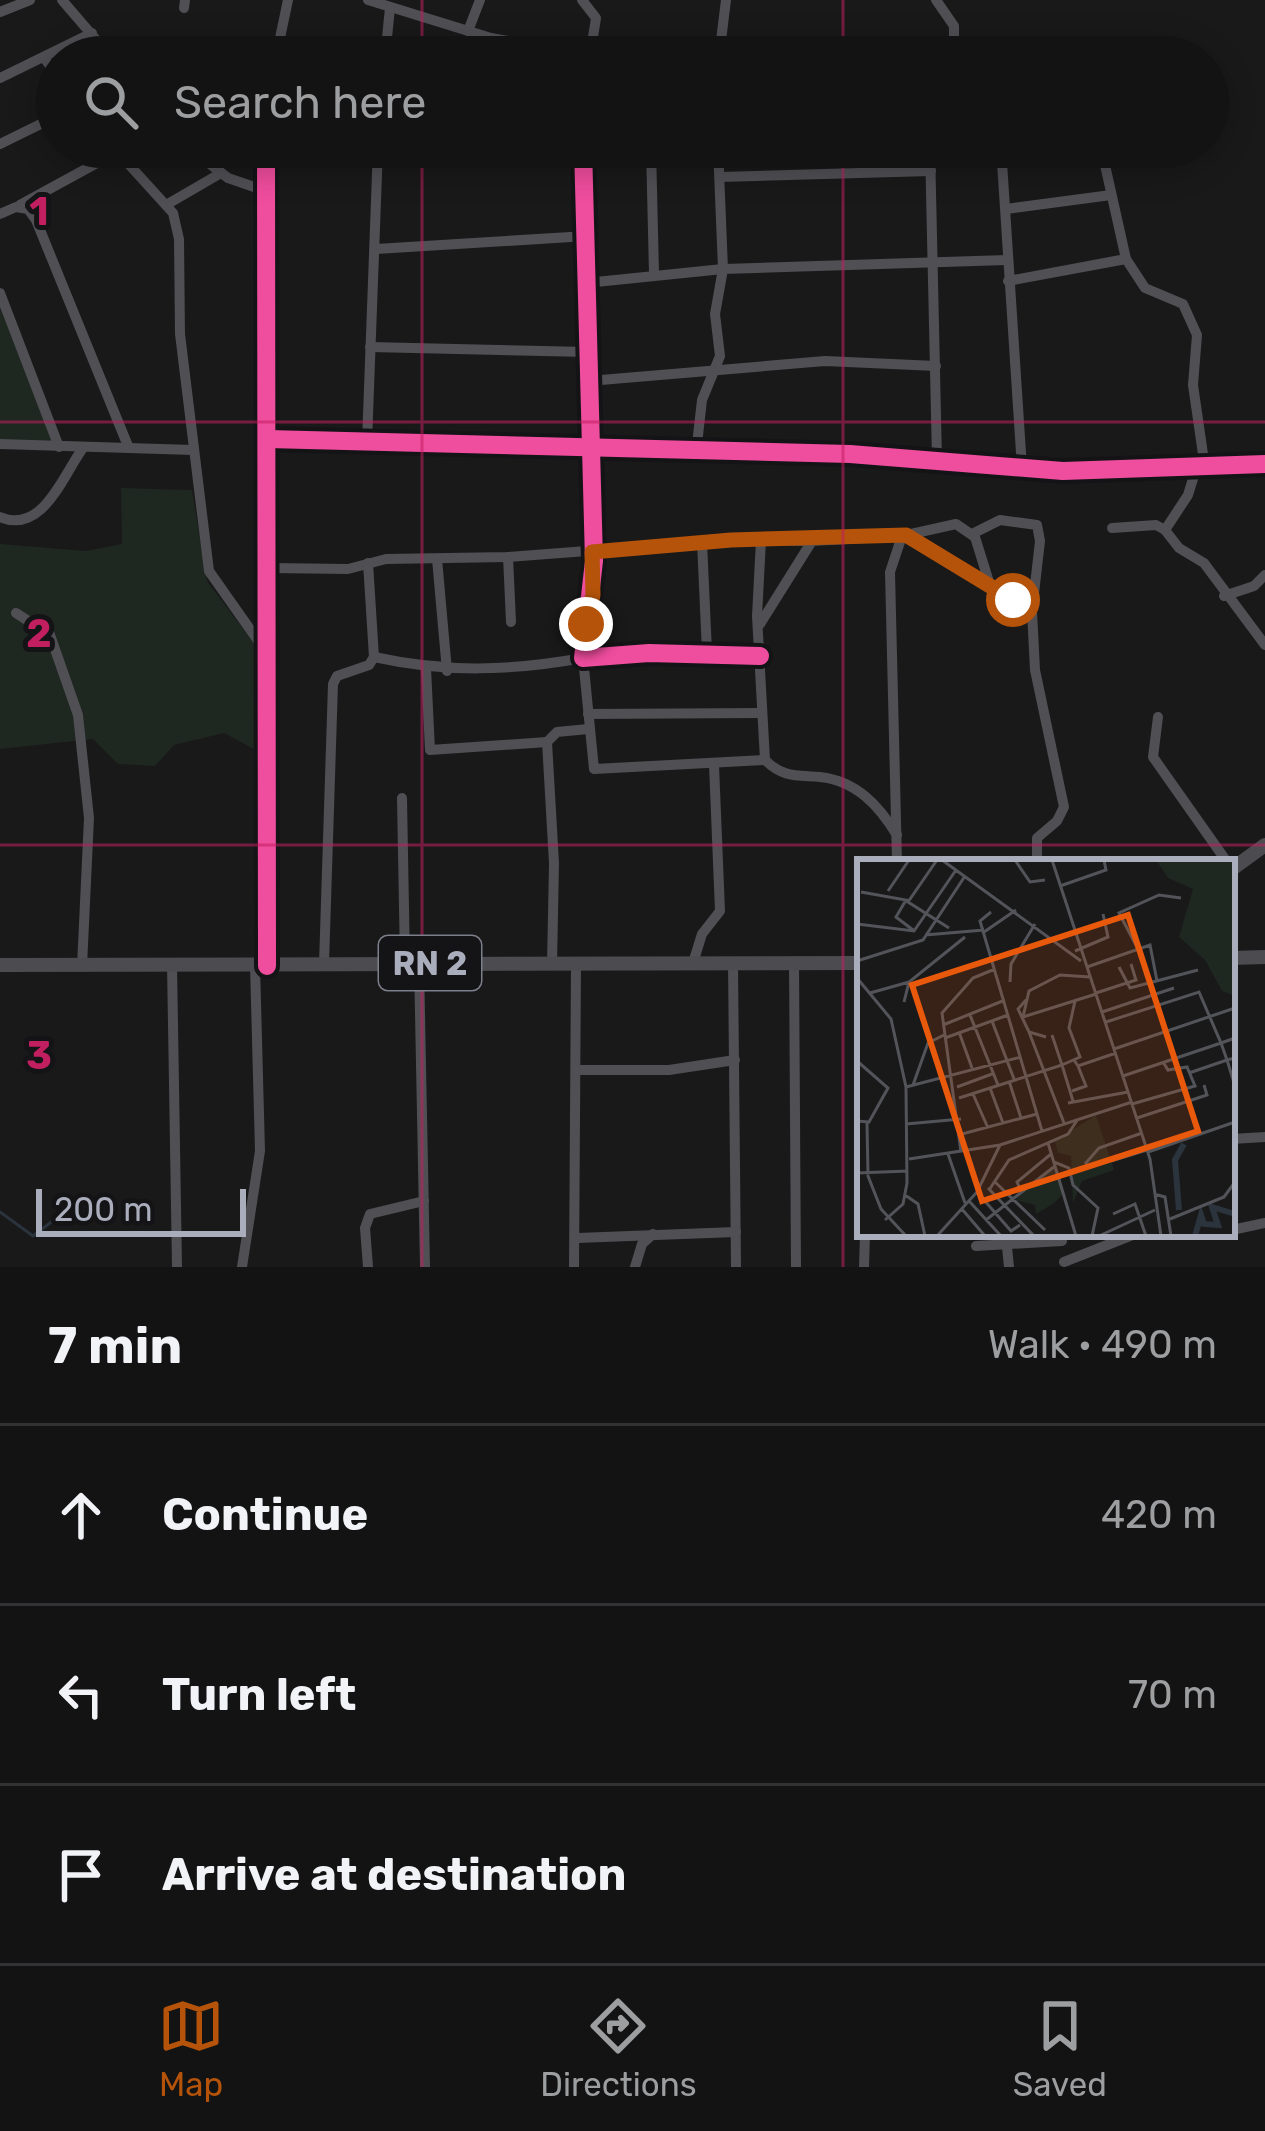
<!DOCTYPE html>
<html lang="en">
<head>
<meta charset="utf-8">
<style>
	:root { --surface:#131314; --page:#1c1c1d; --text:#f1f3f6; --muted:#9d9ea0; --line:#323234; --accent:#b45309 }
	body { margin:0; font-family:Rubik,sans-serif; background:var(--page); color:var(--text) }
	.scale { position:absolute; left:36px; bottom:30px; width:210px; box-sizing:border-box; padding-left:12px; border:6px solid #aaadbb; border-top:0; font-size:33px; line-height:42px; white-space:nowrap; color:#aaadbb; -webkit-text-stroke:9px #141316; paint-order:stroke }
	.stop { position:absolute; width:36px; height:36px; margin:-27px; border:9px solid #b45309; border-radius:50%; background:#fff }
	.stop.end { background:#b45309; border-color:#fff; box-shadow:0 3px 12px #0008 }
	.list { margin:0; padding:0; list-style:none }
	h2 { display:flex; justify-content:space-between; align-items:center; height:156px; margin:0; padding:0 48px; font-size:51px }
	h2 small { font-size:39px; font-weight:400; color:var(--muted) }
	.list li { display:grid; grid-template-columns:78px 1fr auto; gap:36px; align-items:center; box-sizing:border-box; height:180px; padding:0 48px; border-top:3px solid var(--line) }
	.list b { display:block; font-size:45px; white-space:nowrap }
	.list em { font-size:39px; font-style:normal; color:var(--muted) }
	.icon { flex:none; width:66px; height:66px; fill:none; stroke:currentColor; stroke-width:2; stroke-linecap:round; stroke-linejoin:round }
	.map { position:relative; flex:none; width:1265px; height:1267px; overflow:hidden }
	.search { position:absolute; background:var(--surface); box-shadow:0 6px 30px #0003; left:36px; right:36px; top:36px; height:132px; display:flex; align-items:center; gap:30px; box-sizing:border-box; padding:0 42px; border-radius:66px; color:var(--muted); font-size:45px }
	.sheet { height:696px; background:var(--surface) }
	nav { display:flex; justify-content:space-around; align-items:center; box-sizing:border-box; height:168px; border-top:3px solid var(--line); background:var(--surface); font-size:33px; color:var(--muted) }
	nav a { display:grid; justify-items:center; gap:6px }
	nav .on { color:var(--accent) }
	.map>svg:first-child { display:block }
</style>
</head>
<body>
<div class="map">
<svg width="1265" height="1267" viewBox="0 0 1265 1267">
	<rect width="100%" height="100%" fill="#19191a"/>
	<!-- green -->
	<g fill="#1f2721">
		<polygon points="0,303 52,441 0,442"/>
		<polygon points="121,488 192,490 207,581 262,654 261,753 224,733 174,745 155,766 118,764 93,739 0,749 0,544 86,551 122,544"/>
	</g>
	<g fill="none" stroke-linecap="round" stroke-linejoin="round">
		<!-- stream -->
		<polyline stroke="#2b333d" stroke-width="3" points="0,1212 33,1236 63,1213 74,1213"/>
		<!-- minor -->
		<g stroke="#4f4f54" stroke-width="10">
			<polyline points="62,0 111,57"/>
			<polyline points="368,0 491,38 598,57"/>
			<polyline points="582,0 596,18 590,56"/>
			<polyline points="936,0 954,26 954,57"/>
			<polyline points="184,8 185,0"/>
			<polyline points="0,12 30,0"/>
			<polyline points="468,31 480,0"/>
			<polyline points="276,57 288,0"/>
			<polyline points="385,57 390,8"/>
			<polyline points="719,57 726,0"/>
			<polyline points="45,59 57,75"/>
			<polyline points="0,78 92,33"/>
			<polyline points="0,144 57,116"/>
			<polyline points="113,147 173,213 179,239 180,334 209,571 266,652"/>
			<polyline points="188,147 228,178 263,190"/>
			<polyline points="266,147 267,966"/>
			<polyline points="583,147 594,561 583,658 649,653 760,656"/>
			<polyline points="651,147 654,274"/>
			<polyline points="930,147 937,460"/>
			<polyline points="1001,147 1022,468"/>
			<polyline points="1101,147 1126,259 1145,288 1183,304 1197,335 1193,385 1205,468"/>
			<polyline points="378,158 566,147"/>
			<polyline points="720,177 931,171"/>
			<polyline points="20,205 117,152"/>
			<polyline points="166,205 221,173"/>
			<polyline points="1006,209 1111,195"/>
			<polyline points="0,214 16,207 28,209 36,220 128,446"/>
			<polyline points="376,249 587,236"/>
			<polyline points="1008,281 1126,259"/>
			<polyline points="586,283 723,269 1007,260"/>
			<polyline points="0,293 59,447"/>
			<polyline points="370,347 588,352"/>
			<polyline points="589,381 825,361 936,366"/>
			<polyline points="268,439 850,454 1063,471 1265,464"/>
			<polyline points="367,442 378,147"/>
			<polyline points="0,444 193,450"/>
			<polyline points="696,453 702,400 720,356 715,314 723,269 718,147"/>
			<path d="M0,517C43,535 63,475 83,448"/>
			<polyline points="1112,528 1156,525 1165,530 1179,548 1204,563 1265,645"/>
			<polyline points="1165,530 1188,495 1196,469"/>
			<polyline points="972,534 1000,520 1037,525 1040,541 1032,611"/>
			<polyline points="906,535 1032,611 1035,670 1064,807 1057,821 1037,838 1037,862"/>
			<path d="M761,540L757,616L765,760C783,778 797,775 820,777C857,781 879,806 897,835"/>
			<polyline points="702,542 707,652"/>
			<polyline points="508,557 511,622"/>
			<polyline points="437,559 447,671"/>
			<polyline points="270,568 348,569 386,559 508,557 731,540 812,541"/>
			<polyline points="1224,596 1254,586 1265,575"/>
			<polyline points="16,613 50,635 78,715 89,818 82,966"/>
			<polyline points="760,624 812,541 902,536 956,524 975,537 989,582"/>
			<path d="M374,657C447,673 510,671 583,658L594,769L765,760"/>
			<polyline points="426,668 430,750 547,742"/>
			<polyline points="588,714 762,713"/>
			<polyline points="1158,717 1153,757 1227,862"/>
			<polyline points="402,798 405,963"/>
			<polyline points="897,862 890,572 902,536"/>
			<polyline points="419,963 425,1267"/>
			<polyline points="693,963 702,934 720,911 714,765"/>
			<polyline points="794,963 796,1267"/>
			<polyline points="172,964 177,1267"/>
			<polyline points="324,964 333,684 337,676 369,665 374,657 368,563"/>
			<polyline points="733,964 736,1267"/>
			<polyline points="552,965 554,863 547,742 557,732 588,729"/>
			<polyline points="577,1070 669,1070 735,1060"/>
			<polyline points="1232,1139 1265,1137"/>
			<polyline points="1232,1230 1265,1223"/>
			<polyline points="577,1238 736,1232"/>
			<polyline points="976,1246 1062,1241"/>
			<polyline points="1007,1247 1009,1267"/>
			<polyline points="1064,1262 1135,1234"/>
			<polyline points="242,1267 260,1151 255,965"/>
			<polyline points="368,1267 365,1228 370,1214 424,1201"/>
			<polyline points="574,1267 576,964"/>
			<polyline points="635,1267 642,1244 653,1234"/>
			<polyline points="864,1267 865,1234"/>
		</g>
		<!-- major -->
		<g stroke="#4c4c50" stroke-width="14">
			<polyline points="1232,869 1265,845"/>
			<polyline points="1232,958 1265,957"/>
			<polyline points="0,965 860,963"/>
		</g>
		<!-- cycleway casing -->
		<g stroke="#141316" stroke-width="26">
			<g id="cycleway">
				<polyline points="266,147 267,966"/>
				<polyline points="583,147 594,561 583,658 649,653 760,656"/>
				<polyline points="268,439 850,454 1063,471 1265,464"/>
			</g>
		</g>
		<!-- cycleway -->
		<use href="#cycleway" stroke="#ef4d9e" stroke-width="18"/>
	</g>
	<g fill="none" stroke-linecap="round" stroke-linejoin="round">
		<!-- route -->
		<polyline stroke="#b45309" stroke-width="15" points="586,624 593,595 592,552 731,540 906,535 1013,600"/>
	</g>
	<!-- grid -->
	<path fill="none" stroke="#c11f60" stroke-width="3" stroke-opacity="0.55" d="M422,0V57M843,0V57M422,147V1267M843,147V1267M0,422H1265M0,845H1265"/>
	<g text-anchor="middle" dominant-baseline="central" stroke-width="10" stroke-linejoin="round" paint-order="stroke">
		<!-- shield labels -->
		<rect fill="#141316" stroke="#7d7f8a" stroke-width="3" x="379" y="936" width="102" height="54" rx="9"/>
		<g font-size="33" font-weight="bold" fill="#aaadbb">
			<text x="430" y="963">RN 2</text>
		</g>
	</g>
	<!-- overview -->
	<g transform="translate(857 859)">
		<rect width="378" height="378" fill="#19191a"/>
		<path d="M299,1H378V137L365,132L348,101L322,78L336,30L311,19ZM239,256L257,311L225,322L216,344L214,297L201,294L198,282ZM197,308L206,335L196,345L179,355L178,346L158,341Z" fill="#1f2721"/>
		<path fill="none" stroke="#2b333d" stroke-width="6" d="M322,351L318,301L327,285M338,377L344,356L347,365L361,366L355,348L378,355"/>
		<path fill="none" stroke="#53545a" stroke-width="3" d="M80,1L51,43L92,69M85,1L224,102M158,1L173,23L188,21M195,1L293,300L304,377M203,27L249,11L247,1M31,32L52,1M4,33L49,41L39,58L56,71M134,53L123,62L185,272M0,65L57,72L99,11M127,73L159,51M68,76L127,71M281,90L262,54L302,36L324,39M218,92L251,78L246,55M0,102L66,81L108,17M230,108L293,86L300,122M262,108L273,129L341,111M0,119L34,160L49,228L50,324L46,345L28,361M153,123L154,105L178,65M13,134L52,123M239,134L279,121L274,105M169,141L161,150L172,173L189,178M47,143L52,123L108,78M245,153L317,129M113,156L141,226M166,158L172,132L203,116L233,118M166,158L239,135M135,162L157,220M249,163L342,133L364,184L378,179M86,166L148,141M102,173L115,209M172,173L207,264M88,179L151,156M257,190L378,149M217,201L221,207L259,194M0,202L31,229L12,263L0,262M332,214L370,201L378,227M266,217L364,184L370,201L378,199M152,222L164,259M56,226L71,184L87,176M49,228L164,198M100,228L135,215M133,229L146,264M215,232L229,227L221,207M116,235L131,269M102,239L205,206L195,176M216,242L205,206L223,198L212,169L218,142M211,244L271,233M275,245L338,227L330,208L311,211L306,203M280,259L350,236L347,226M10,264L11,317L24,350L49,377M49,265L104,260M105,275L180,255M191,284L219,377M104,293L85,154L116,119L138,110M291,293L378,263M91,295L108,344M52,300L143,286L275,243M254,302L290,291M197,303L212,309L216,326L241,349L235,377M228,305L242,289L285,274M0,314L51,312M138,323L188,371M131,329L177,377M132,331L152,301L211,275L221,260M120,333L154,372L163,366M165,334L160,323L194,295M297,335L308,338L314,377M48,336L61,345L68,377M112,342L144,377M104,349L128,377M256,355L278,345L289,377M313,360L367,338L378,323M129,361L198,307M80,377L120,333L143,286M242,377L298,351"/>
		<path fill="#e8590c" fill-opacity="0.15" stroke="#e8590c" stroke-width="6" d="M271,56L341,272L125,342L55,126Z"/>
		<rect width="378" height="378" fill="none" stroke="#aaadbb" stroke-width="6"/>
	</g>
	<g font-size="39" text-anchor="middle" font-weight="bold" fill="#c11f60" stroke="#141316" stroke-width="10" stroke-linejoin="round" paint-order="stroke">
		<text x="39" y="225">1</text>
		<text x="39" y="647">2</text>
		<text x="39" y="1069">3</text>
	</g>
</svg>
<div class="scale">200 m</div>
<div class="stop" style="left:1013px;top:600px"></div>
<div class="stop end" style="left:586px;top:624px"></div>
<div class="search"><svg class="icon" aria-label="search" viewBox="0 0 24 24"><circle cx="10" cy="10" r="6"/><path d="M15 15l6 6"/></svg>Search here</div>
</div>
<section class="sheet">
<h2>7 min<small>Walk · 490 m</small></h2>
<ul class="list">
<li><svg class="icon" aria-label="ahead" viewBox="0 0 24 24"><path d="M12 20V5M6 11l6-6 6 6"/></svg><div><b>Continue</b></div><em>420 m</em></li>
<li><svg class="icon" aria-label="left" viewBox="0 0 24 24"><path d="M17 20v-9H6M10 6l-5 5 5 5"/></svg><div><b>Turn left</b></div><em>70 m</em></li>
<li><svg class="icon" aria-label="arrive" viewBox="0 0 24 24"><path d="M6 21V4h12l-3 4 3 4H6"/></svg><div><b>Arrive at destination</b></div></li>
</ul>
</section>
<nav>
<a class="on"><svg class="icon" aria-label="map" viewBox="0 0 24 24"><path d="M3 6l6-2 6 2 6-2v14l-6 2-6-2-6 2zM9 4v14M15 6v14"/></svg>Map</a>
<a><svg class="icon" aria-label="directions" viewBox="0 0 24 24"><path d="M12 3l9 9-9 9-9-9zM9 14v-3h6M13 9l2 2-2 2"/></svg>Directions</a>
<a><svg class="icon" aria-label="saved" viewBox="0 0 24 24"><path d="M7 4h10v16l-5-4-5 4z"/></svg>Saved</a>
</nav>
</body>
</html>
